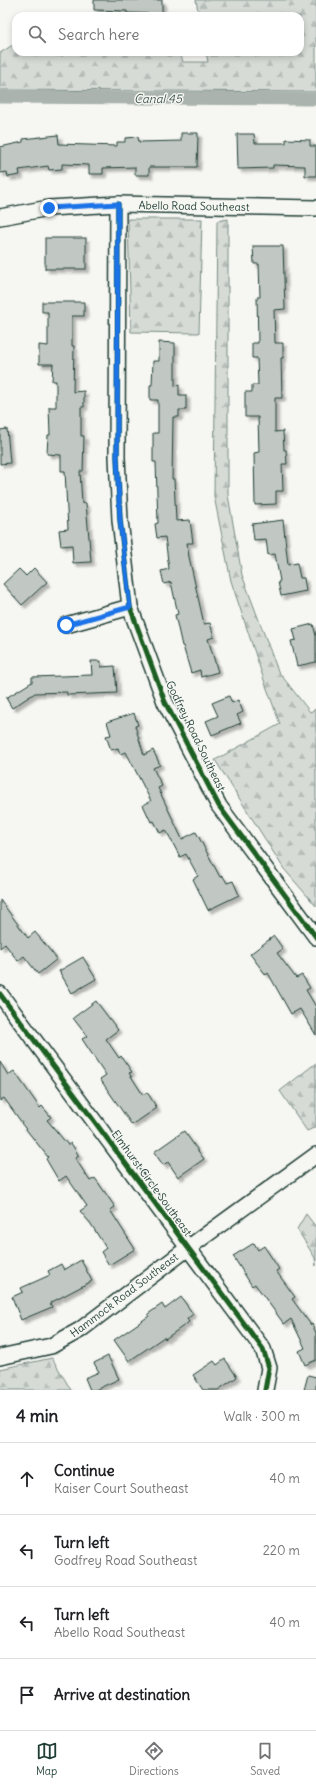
<!DOCTYPE html>
<html lang="en">
<head>
<meta charset="utf-8">
<style>
	:root { --surface:#fff; --page:#f2f2f2; --text:#202124; --muted:#757577; --line:#e0e0e0; --accent:#1f3d34 }
	body { margin:0; font-family:Delius,sans-serif; background:var(--page); color:var(--text) }
	.stop { position:absolute; width:12px; height:12px; margin:-9px; border:3px solid #1a73e8; border-radius:50%; background:#fff }
	.stop.end { background:#1a73e8; border-color:#fff; box-shadow:0 1px 4px #0008 }
	.list { margin:0; padding:0; list-style:none }
	h2 { display:flex; justify-content:space-between; align-items:center; height:52px; margin:0; padding:0 16px; font-size:17px }
	h2 small { font-size:13px; font-weight:400; color:var(--muted) }
	.list li { display:grid; grid-template-columns:26px 1fr auto; gap:12px; align-items:center; box-sizing:border-box; height:72px; padding:0 16px; border-top:1px solid var(--line) }
	.list b { display:block; font-size:15px; white-space:nowrap }
	.list p { margin:0; font-size:13px; white-space:nowrap; color:var(--muted) }
	.list em { font-size:13px; font-style:normal; color:var(--muted) }
	.icon { flex:none; width:22px; height:22px; fill:none; stroke:currentColor; stroke-width:2; stroke-linecap:round; stroke-linejoin:round }
	.map { position:relative; flex:none; width:316px; height:1390px; overflow:hidden }
	.search { position:absolute; background:var(--surface); box-shadow:0 2px 6px #0003; left:12px; right:12px; top:12px; height:44px; display:flex; align-items:center; gap:10px; box-sizing:border-box; padding:0 14px; border-radius:12px; color:var(--muted); font-size:15px }
	.sheet { height:340px; background:var(--surface) }
	nav { display:flex; justify-content:space-around; align-items:center; box-sizing:border-box; height:56px; border-top:1px solid var(--line); background:var(--surface); font-size:11px; color:var(--muted) }
	nav a { display:grid; justify-items:center; gap:2px }
	nav .on { color:var(--accent) }
	.map>svg:first-child { display:block }
</style>
</head>
<body>
<div class="map">
<svg width="316" height="1390" viewBox="0 0 316 1390">
	<defs>
		<pattern id="forest-firs" width="22" height="20" patternUnits="userSpaceOnUse"><rect width="22" height="20" fill="#d6dbd6"/><path d="M5 1l3.5 6h-7zM16 11l3.5 6h-7z" fill="#b7bdb8"/></pattern>
		<filter id="shadow"><feDropShadow dx="3.5" dy="3.5" stdDeviation="1" flood-color="#0004"/></filter>
	</defs>
	<rect width="100%" height="100%" fill="#f6f6f2"/>
	<filter id="ink" filterUnits="userSpaceOnUse"><feTurbulence type="fractalNoise" baseFrequency=".025" numOctaves="2"/><feDisplacementMap in="SourceGraphic" scale="8" xChannelSelector="R" yChannelSelector="G"/><feConvolveMatrix kernelMatrix="1 2 1 2 8 2 1 2 1" color-interpolation-filters="sRGB"/></filter>
	<g filter="url(#ink)">
		<!-- forest -->
		<g fill="url(#forest-firs)" stroke="#7a8c85">
			<polygon points="196,0 316,0 316,92 0,90 0,53 16,43 16,52 180,52 183,62 208,62 206,52 300,52 300,16 199,16"/>
			<polygon points="128,219 202,219 199,333 131,332"/>
			<polygon points="228,219 228,495 242,575 278,671 310,712 316,709 316,906 284,869 215,760 280,724 265,683 231,581 214,496 217,221"/>
			<polygon points="316,1063 316,1127 307,1131 280,1091"/>
			<polygon points="306,1214 316,1227 316,1266 315,1258 297,1229"/>
			<polygon points="52,1358 71,1390 0,1390 0,1369"/>
		</g>
		<g fill="none" stroke-linecap="round" stroke-linejoin="round">
			<!-- canal -->
			<polyline stroke="#aab3ae" stroke-width="13" points="0,97 316,99"/>
		</g>
		<!-- building -->
		<g fill="#c1c8c3" stroke="#1f3d34" filter="url(#shadow)">
			<polygon points="94,0 162,0 162,14 127,13 127,11 94,10"/>
			<polygon points="181,133 198,133 197,167 149,167 149,175 135,175 135,167 103,168 103,174 89,174 89,165 62,164 62,169 49,170 48,166 19,170 20,175 8,177 7,172 0,173 0,147 23,142 23,139 58,135 59,144 117,146 117,142 125,142 125,138 138,137 139,142 181,141"/>
			<polygon points="237,134 254,134 255,143 286,143 286,139 310,140 310,146 316,146 316,176 305,176 305,166 273,165 273,168 238,169"/>
			<rect x="45" y="238" width="41" height="31"/>
			<polygon points="253,246 283,246 285,309 274,310 275,343 283,343 283,358 281,358 282,398 275,398 275,432 283,431 284,450 286,450 287,464 282,464 283,491 276,491 276,504 255,505 254,453 259,452 258,417 245,417 245,392 252,392 252,385 258,385 257,358 252,358 252,343 258,343 257,297 260,297 259,264 254,264"/>
			<polygon points="42,302 84,302 84,316 72,316 72,346 74,346 73,392 84,391 84,407 81,407 81,436 84,436 83,471 80,471 82,504 86,503 91,562 73,563 72,545 61,546 59,530 68,529 65,471 61,471 61,455 47,454 48,435 50,435 49,407 56,407 56,381 52,381 53,364 39,364 39,345 48,346 48,312 42,312"/>
			<polygon points="159,342 175,343 175,386 179,385 179,395 186,395 186,410 179,410 179,417 173,417 172,479 174,479 176,521 190,520 193,543 187,543 189,557 204,624 210,623 214,637 208,639 218,672 201,677 200,670 191,673 183,646 182,646 175,615 178,614 171,582 164,584 161,571 169,569 165,537 157,538 155,524 158,523 156,462 153,462 153,433 158,433 158,400 150,400 150,385 152,385 153,361 159,361"/>
			<polygon points="7,429 10,463 0,464 0,430"/>
			<polygon points="283,520 288,565 297,563 300,578 304,578 306,591 281,596 278,582 280,581 275,554 268,555 266,539 254,540 252,524"/>
			<polygon points="34,568 47,582 22,605 3,584 19,569 26,576"/>
			<polygon points="313,624 316,636 316,662 297,666 291,641 296,640 293,629"/>
			<polygon points="91,661 101,661 101,667 115,666 117,693 67,695 67,692 35,693 12,708 6,698 32,682 32,677 92,675"/>
			<polygon points="229,696 232,703 238,700 243,712 237,715 241,723 212,735 206,721 218,716 212,703"/>
			<polygon points="134,713 138,725 135,726 144,755 153,750 160,765 153,768 162,786 158,788 182,839 196,832 220,877 223,876 227,883 233,881 239,895 208,910 193,879 198,876 186,854 180,857 166,830 160,833 154,821 151,822 143,805 151,801 126,752 120,754 118,748 111,750 106,736 111,735 107,722"/>
			<polygon points="0,900 28,938 35,932 57,959 38,974 24,956 18,961 5,944 0,948"/>
			<polygon points="274,936 283,949 277,953 296,978 302,975 310,988 306,990 316,1007 316,1035 300,1009 291,1014 268,973 266,975 250,954"/>
			<polygon points="83,957 96,979 72,993 59,971"/>
			<polygon points="96,1001 118,1030 106,1039 119,1058 121,1056 132,1072 129,1073 143,1095 147,1092 157,1108 132,1125 100,1079 106,1075 82,1039 87,1036 73,1018"/>
			<polygon points="0,1062 8,1075 14,1071 40,1108 42,1106 51,1117 47,1120 68,1145 71,1143 79,1156 75,1158 90,1181 95,1178 115,1207 110,1210 135,1249 109,1265 101,1252 106,1248 91,1224 80,1211 87,1206 66,1176 59,1181 46,1159 48,1157 21,1123 22,1123 4,1098 0,1101"/>
			<polygon points="184,1131 204,1159 178,1177 168,1162 163,1165 154,1152"/>
			<polygon points="254,1243 258,1250 264,1246 279,1269 276,1271 295,1297 292,1299 311,1325 312,1324 316,1333 316,1360 305,1365 299,1351 305,1348 291,1319 284,1324 255,1284 252,1286 233,1256"/>
			<polygon points="81,1260 92,1281 50,1303 52,1307 21,1320 12,1297 23,1292 21,1288 50,1275 48,1271 61,1264 64,1270"/>
			<polygon points="181,1297 193,1314 187,1319 189,1322 165,1339 164,1337 129,1361 114,1340 149,1316 148,1314 162,1304 165,1309"/>
			<polygon points="108,1356 119,1379 95,1390 90,1390 85,1378 99,1372 94,1363"/>
			<polygon points="225,1359 237,1377 218,1390 203,1390 193,1375 214,1361 217,1365"/>
			<polygon points="308,1375 316,1377 316,1390 304,1390"/>
		</g>
		<g fill="none" stroke-linecap="round" stroke-linejoin="round">
			<!-- street casing -->
			<g stroke="#1f3d34" stroke-width="18">
				<g id="street">
					<polyline points="118,204 117,457 120,520 130,607 165,702 219,806 316,937"/>
					<polyline points="0,217 49,208 118,204 316,208"/>
					<polyline points="66,625 130,607"/>
					<polyline points="0,994 263,1349 269,1368 265,1390"/>
					<polyline points="0,1357 51,1346 80,1330 188,1248 316,1155"/>
				</g>
			</g>
			<!-- street -->
			<use href="#street" stroke="#f6f6f2" stroke-width="15"/>
			<!-- cycleway casing -->
			<g stroke="#f6f6f2" stroke-width="8">
				<g id="cycleway">
					<polyline points="118,204 117,457 120,520 130,607 165,702 219,806 316,937"/>
					<polyline points="0,994 263,1349 269,1368 265,1390"/>
				</g>
			</g>
			<!-- cycleway -->
			<use href="#cycleway" stroke="#1b5e20" stroke-width="5"/>
		</g>
	</g>
	<g fill="none" stroke-linecap="round" stroke-linejoin="round" filter="url(#ink)">
		<!-- route -->
		<polyline stroke="#1a73e8" stroke-width="5" points="49,208 118,204 117,457 120,520 130,607 66,625"/>
	</g>
	<g text-anchor="middle" dominant-baseline="central" stroke-width="3" stroke-linejoin="round" paint-order="stroke">
		<!-- street labels -->
		<g font-size="11" fill="#1f3d34" stroke="#f6f6f2">
			<text transform="translate(194 206) rotate(1)">Abello Road Southeast</text>
			<text transform="translate(196 736) rotate(64)">Godfrey Road Southeast</text>
			<text transform="translate(152 1183) rotate(54)">Elmhurst Circle Southeast</text>
			<text transform="translate(124 1295) rotate(-37)">Hammock Road Southeast</text>
		</g>
		<!-- water labels -->
		<g font-size="12" font-style="italic" fill="#425a52" stroke="#f6f6f2">
			<text x="158" y="98">Canal 45</text>
		</g>
	</g>
</svg>
<div class="stop" style="left:66px;top:625px"></div>
<div class="stop end" style="left:49px;top:208px"></div>
<div class="search"><svg class="icon" aria-label="search" viewBox="0 0 24 24"><circle cx="10" cy="10" r="6"/><path d="M15 15l6 6"/></svg>Search here</div>
</div>
<section class="sheet">
<h2>4 min<small>Walk · 300 m</small></h2>
<ul class="list">
<li><svg class="icon" aria-label="ahead" viewBox="0 0 24 24"><path d="M12 20V5M6 11l6-6 6 6"/></svg><div><b>Continue</b><p>Kaiser Court Southeast</p></div><em>40 m</em></li>
<li><svg class="icon" aria-label="left" viewBox="0 0 24 24"><path d="M17 20v-9H6M10 6l-5 5 5 5"/></svg><div><b>Turn left</b><p>Godfrey Road Southeast</p></div><em>220 m</em></li>
<li><svg class="icon" aria-label="left" viewBox="0 0 24 24"><path d="M17 20v-9H6M10 6l-5 5 5 5"/></svg><div><b>Turn left</b><p>Abello Road Southeast</p></div><em>40 m</em></li>
<li><svg class="icon" aria-label="arrive" viewBox="0 0 24 24"><path d="M6 21V4h12l-3 4 3 4H6"/></svg><div><b>Arrive at destination</b></div></li>
</ul>
</section>
<nav>
<a class="on"><svg class="icon" aria-label="map" viewBox="0 0 24 24"><path d="M3 6l6-2 6 2 6-2v14l-6 2-6-2-6 2zM9 4v14M15 6v14"/></svg>Map</a>
<a><svg class="icon" aria-label="directions" viewBox="0 0 24 24"><path d="M12 3l9 9-9 9-9-9zM9 14v-3h6M13 9l2 2-2 2"/></svg>Directions</a>
<a><svg class="icon" aria-label="saved" viewBox="0 0 24 24"><path d="M7 4h10v16l-5-4-5 4z"/></svg>Saved</a>
</nav>
</body>
</html>
